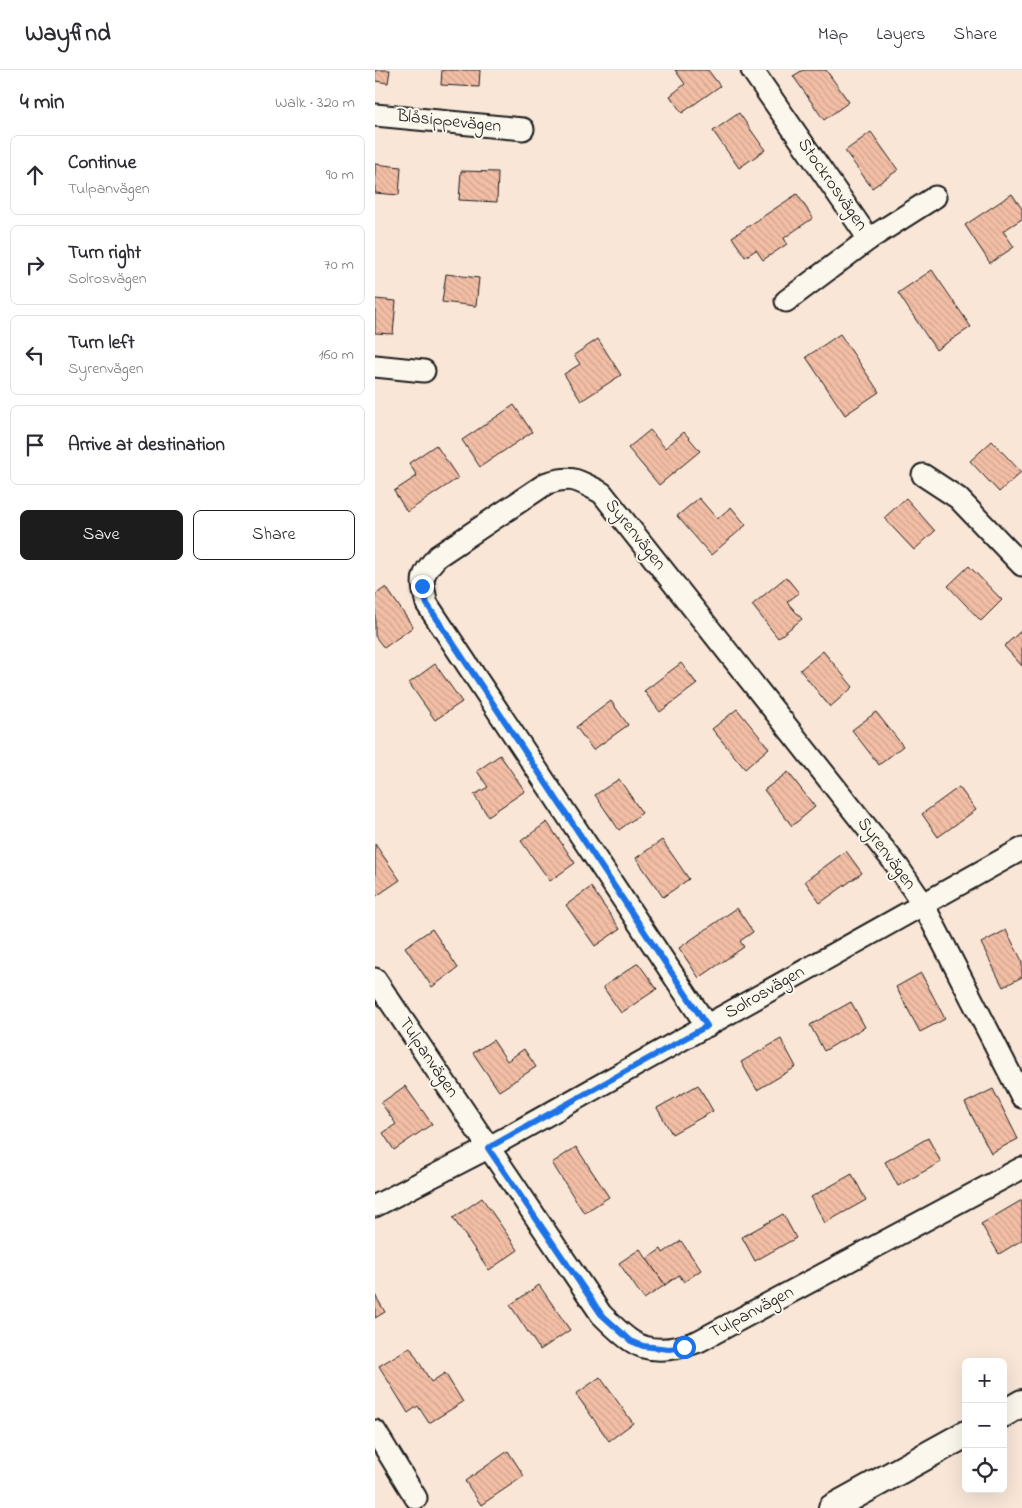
<!DOCTYPE html>
<html lang="en">
<head>
<meta charset="utf-8">
<style>
	:root { --surface:#fff; --page:#f7f7f7; --text:#2b2b33; --muted:#7c7c81; --line:#e1e1e2; --accent:#1c1c1c }
	body { margin:0; font-family:"Indie Flower",sans-serif; background:var(--page); color:var(--text) }
	.controls { position:absolute; right:15px; bottom:15px; display:grid; overflow:hidden; border-radius:8px; box-shadow:0 5px 20px #0002 }
	.controls button { width:45px; height:45px; display:grid; place-items:center; padding:0; border:0; border-bottom:1px solid var(--line); background:var(--surface); color:var(--text); font:25px sans-serif }
	.stop { position:absolute; width:15px; height:15px; margin:-11px; border:4px solid #1a73e8; border-radius:50%; background:#fff }
	.stop.end { background:#1a73e8; border-color:#fff; box-shadow:0 1px 5px #0008 }
	.list { margin:0; padding:0; list-style:none }
	h2 { display:flex; justify-content:space-between; align-items:center; height:65px; margin:0; padding:0 20px; font-size:21px }
	h2 small { font-size:16px; font-weight:400; color:var(--muted) }
	.list li { display:grid; grid-template-columns:32px 1fr auto; gap:15px; align-items:center; box-sizing:border-box; height:80px; margin:0 10px 10px; padding:0 10px; border:1px solid var(--line); border-radius:8px }
	.list b { display:block; font-size:19px; white-space:nowrap }
	.list p { margin:0; font-size:16px; white-space:nowrap; color:var(--muted) }
	.list em { font-size:16px; font-style:normal; color:var(--muted) }
	.actions { display:flex; gap:10px; padding:15px 20px }
	.actions a { flex:1; padding:11px 0; border:1px solid var(--accent); border-radius:8px; text-align:center; font-size:18px; color:var(--accent) }
	.actions .main { background:var(--accent); color:#fff }
	.icon { flex:none; width:28px; height:28px; fill:none; stroke:currentColor; stroke-width:2; stroke-linecap:round; stroke-linejoin:round }
	.map { position:relative; flex:none; width:647px; height:1438px; overflow:hidden }
	header { display:flex; align-items:center; gap:30px; box-sizing:border-box; height:70px; padding:0 25px; background:var(--surface); border-bottom:1px solid var(--line) }
	header strong { font-size:24px }
	nav { display:flex; gap:28px; margin-inline-start:auto; font-size:18px }
	main { display:flex }
	aside { flex:1; background:var(--surface) }
	.map>svg:first-child { display:block }
</style>
</head>
<body>
<header>
<strong>Wayfind</strong>
<nav><a>Map</a><a>Layers</a><a>Share</a></nav>
</header>
<main>
<aside>
<h2>4 min<small>Walk · 320 m</small></h2>
<ul class="list">
<li><svg class="icon" aria-label="ahead" viewBox="0 0 24 24"><path d="M12 20V5M6 11l6-6 6 6"/></svg><div><b>Continue</b><p>Tulpanvägen</p></div><em>90 m</em></li>
<li><svg class="icon" aria-label="right" viewBox="0 0 24 24"><path d="M7 20v-9h11M14 6l5 5-5 5"/></svg><div><b>Turn right</b><p>Solrosvägen</p></div><em>70 m</em></li>
<li><svg class="icon" aria-label="left" viewBox="0 0 24 24"><path d="M17 20v-9H6M10 6l-5 5 5 5"/></svg><div><b>Turn left</b><p>Syrenvägen</p></div><em>160 m</em></li>
<li><svg class="icon" aria-label="arrive" viewBox="0 0 24 24"><path d="M6 21V4h12l-3 4 3 4H6"/></svg><div><b>Arrive at destination</b></div></li>
</ul>
<div class="actions"><a class="main">Save</a><a>Share</a></div>
</aside>
<div class="map">
<svg width="647" height="1438" viewBox="0 0 647 1438">
	<defs>
		<pattern id="building-back-hatch" width="6" height="6" patternUnits="userSpaceOnUse" patternTransform="scale(1.25)"><rect width="6" height="6" fill="#f3bea5"/><path d="M-1 5l2 2M0 0l6 6M5-1l2 2" fill="none" stroke="#d0a38d"/></pattern>
	</defs>
	<rect width="100%" height="100%" fill="#f9e6d7"/>
	<filter id="ink" filterUnits="userSpaceOnUse"><feTurbulence type="fractalNoise" baseFrequency=".02" numOctaves="2"/><feDisplacementMap in="SourceGraphic" scale="10" xChannelSelector="R" yChannelSelector="G"/><feConvolveMatrix kernelMatrix="1 2 1 2 8 2 1 2 1" color-interpolation-filters="sRGB"/></filter>
	<g filter="url(#ink)">
		<!-- building -->
		<g fill="url(#building-back-hatch)" stroke="#1c1c1c">
			<polygon points="0,0 15,0 13,13 0,11"/>
			<polygon points="67,0 105,0 104,17 66,15"/>
			<polygon points="300,0 333,0 345,16 307,43 295,26 310,14"/>
			<polygon points="428,0 451,0 474,32 449,50 418,6"/>
			<polygon points="364,43 390,80 364,98 338,61"/>
			<polygon points="496,62 523,100 497,118 470,81"/>
			<polygon points="0,94 26,97 24,125 0,123"/>
			<polygon points="86,101 123,102 122,132 84,130"/>
			<polygon points="422,124 438,148 409,168 412,174 388,190 381,180 370,187 357,167"/>
			<polygon points="637,124 647,139 647,149 628,161 639,177 615,193 590,155"/>
			<polygon points="557,200 596,257 561,280 523,223"/>
			<polygon points="71,204 104,208 101,236 67,232"/>
			<polygon points="0,229 21,231 18,264 0,263"/>
			<polygon points="465,264 504,322 470,345 431,287"/>
			<polygon points="223,269 246,305 206,331 189,304 205,294 199,285"/>
			<polygon points="139,335 157,362 105,397 87,370"/>
			<polygon points="275,360 290,378 309,362 325,381 284,415 253,378"/>
			<polygon points="617,371 646,402 624,422 595,391"/>
			<polygon points="61,375 83,408 32,442 19,421 42,406 34,393"/>
			<polygon points="324,428 342,449 356,437 371,455 336,485 302,446"/>
			<polygon points="531,428 560,461 539,480 509,448"/>
			<polygon points="594,496 627,530 606,551 573,516"/>
			<polygon points="411,507 424,523 412,532 427,549 403,568 377,535"/>
			<polygon points="11,517 38,557 9,578 0,566 0,525"/>
			<polygon points="647,560 647,596 629,576"/>
			<polygon points="448,581 478,617 455,637 425,600"/>
			<polygon points="306,593 322,614 285,642 269,621"/>
			<polygon points="60,594 87,632 60,650 34,613"/>
			<polygon points="236,631 253,655 218,680 201,657"/>
			<polygon points="362,639 394,678 370,699 337,659"/>
			<polygon points="501,642 528,676 504,695 477,660"/>
			<polygon points="125,685 150,721 113,746 99,725 113,717 102,701"/>
			<polygon points="413,702 440,737 417,756 389,720"/>
			<polygon points="244,709 267,743 244,760 220,725"/>
			<polygon points="584,717 601,740 563,767 547,744"/>
			<polygon points="172,752 200,793 175,811 146,771"/>
			<polygon points="287,770 314,809 288,827 261,788"/>
			<polygon points="0,774 25,810 0,827"/>
			<polygon points="471,781 487,803 445,833 430,811"/>
			<polygon points="216,817 245,859 220,876 191,835"/>
			<polygon points="362,838 378,862 365,871 369,877 324,908 304,878"/>
			<polygon points="57,859 83,898 57,917 30,877"/>
			<polygon points="631,860 647,891 647,907 628,917 606,873"/>
			<polygon points="263,893 282,919 246,943 228,917"/>
			<polygon points="546,903 570,949 545,962 521,917"/>
			<polygon points="476,932 490,957 449,981 435,955"/>
			<polygon points="406,969 421,997 382,1020 366,992"/>
			<polygon points="118,970 132,991 149,979 161,997 124,1021 98,983"/>
			<polygon points="323,1015 338,1041 297,1064 282,1038"/>
			<polygon points="30,1016 57,1054 19,1080 8,1063 21,1054 6,1033"/>
			<polygon points="618,1019 643,1069 616,1083 590,1033"/>
			<polygon points="553,1068 566,1092 523,1116 510,1092"/>
			<polygon points="201,1077 234,1127 209,1143 177,1093"/>
			<polygon points="477,1104 491,1130 450,1153 436,1127"/>
			<polygon points="107,1128 143,1180 114,1200 78,1148"/>
			<polygon points="647,1130 647,1170 624,1184 606,1154"/>
			<polygon points="408,1144 421,1168 380,1191 367,1167"/>
			<polygon points="306,1171 326,1200 309,1212 304,1205 290,1215 272,1189 286,1179 288,1183"/>
			<polygon points="265,1179 290,1215 269,1229 244,1193"/>
			<polygon points="164,1215 195,1260 165,1280 135,1235"/>
			<polygon points="0,1225 10,1242 0,1248"/>
			<polygon points="35,1277 56,1312 70,1303 88,1332 54,1353 43,1336 33,1343 4,1296"/>
			<polygon points="225,1307 258,1353 234,1371 201,1324"/>
			<polygon points="133,1381 149,1406 106,1435 90,1411"/>
		</g>
		<g fill="none" stroke-linecap="round" stroke-linejoin="round">
			<!-- minor casing -->
			<g stroke="#1c1c1c" stroke-width="25">
				<g id="minor">
					<polyline points="377,0 494,169"/>
					<polyline points="0,45 148,59"/>
					<polyline points="411,231 494,169 560,127"/>
					<polyline points="0,296 49,301"/>
					<polyline points="548,405 583,428 647,495"/>
					<path d="M0,909L226,1244C235,1253 245,1263 255,1270C275,1285 303,1279 324,1271L647,1098"/>
					<path d="M332,956L52,534C46,510 45,505 63,486L172,413C199,405 202,410 227,423L523,797L548,834L647,1027"/>
					<polyline points="0,1136 113,1078 647,779"/>
					<polyline points="0,1361 41,1428"/>
				</g>
			</g>
			<!-- tertiary casing -->
			<g stroke="#1c1c1c" stroke-width="30">
				<g id="tertiary">
					<polyline points="628,1344 647,1333"/>
					<polyline points="457,1438 591,1364"/>
				</g>
			</g>
			<!-- minor -->
			<use href="#minor" stroke="#fbf7ec" stroke-width="21"/>
			<!-- tertiary -->
			<use href="#tertiary" stroke="#fbf7ec" stroke-width="26"/>
		</g>
	</g>
	<g fill="none" stroke-linecap="round" stroke-linejoin="round" filter="url(#ink)">
		<!-- route -->
		<polyline stroke="#1a73e8" stroke-width="6" points="47,516 52,534 332,956 113,1078 226,1244 256,1271 268,1276 294,1279 309,1277"/>
	</g>
	<g text-anchor="middle" dominant-baseline="central" stroke-width="4" stroke-linejoin="round" paint-order="stroke">
		<!-- street labels -->
		<g font-size="18" fill="#1c1c1c" stroke="#fbf7ec">
			<text transform="translate(74 52) rotate(6)">Blåsippevägen</text>
			<text transform="translate(457 115) rotate(55)">Stockrosvägen</text>
			<text transform="translate(260 465) rotate(51)">Syrenvägen</text>
			<text transform="translate(511 784) rotate(53)">Syrenvägen</text>
			<text transform="translate(390 923) rotate(-30)">Solrosvägen</text>
			<text transform="translate(53 988) rotate(56)">Tulpanvägen</text>
			<text transform="translate(377 1243) rotate(-28)">Tulpanvägen</text>
		</g>
	</g>
</svg>
<div class="controls">
<button>+</button>
<button>−</button>
<button><svg class="icon" aria-label="locate" viewBox="0 0 24 24"><circle cx="12" cy="12" r="6"/><path d="M12 2v4M12 18v4M2 12h4M18 12h4"/></svg></button>
</div>
<div class="stop" style="left:309px;top:1277px"></div>
<div class="stop end" style="left:47px;top:516px"></div>
</div>
</main>
</body>
</html>
